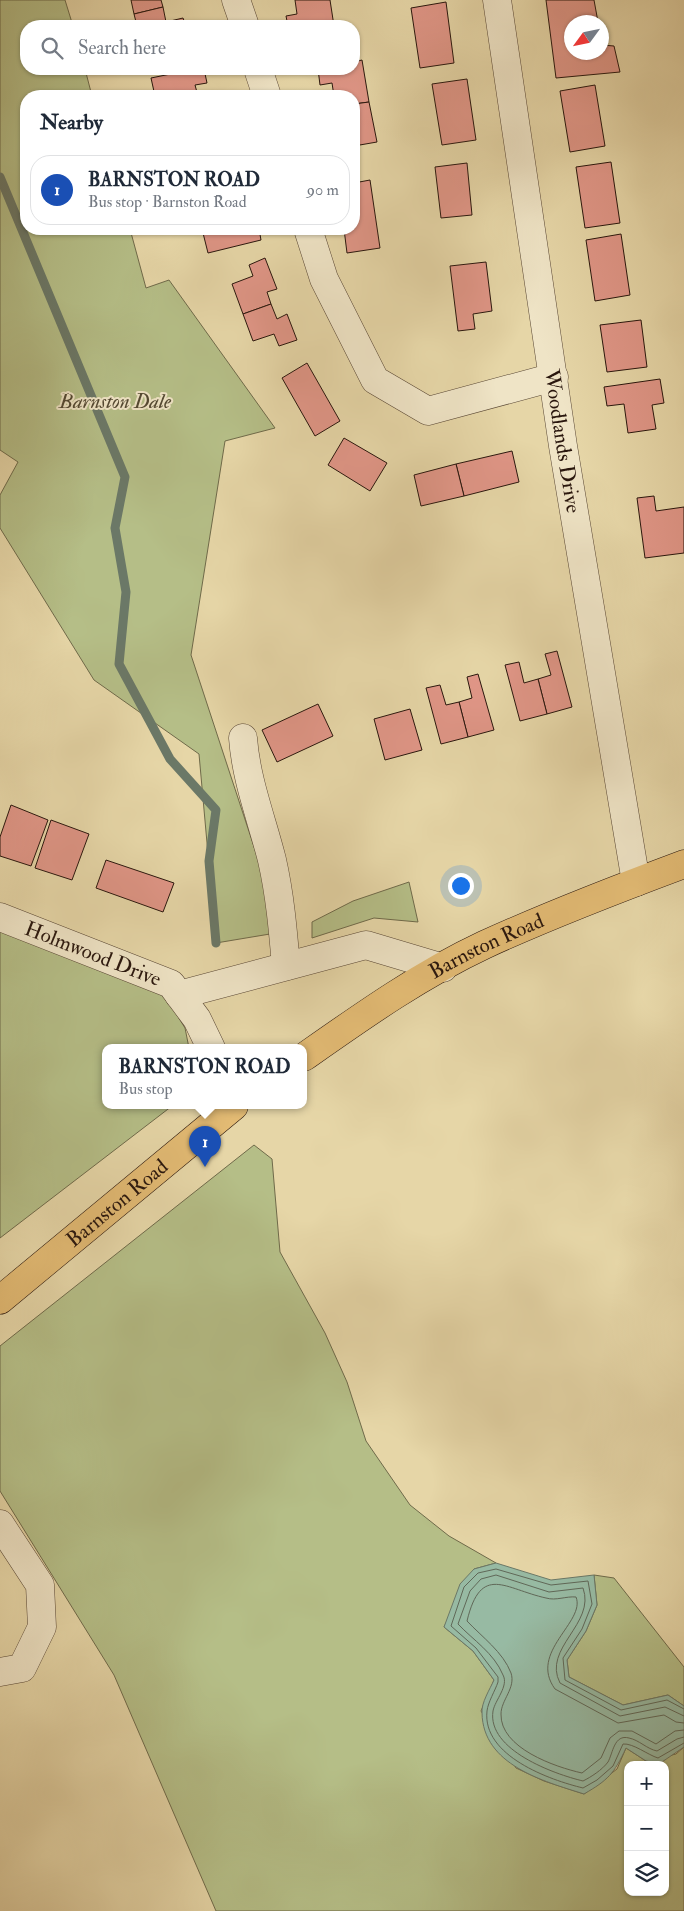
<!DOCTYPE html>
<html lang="en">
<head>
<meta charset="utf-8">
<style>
	:root { --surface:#fff; --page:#f6f6f7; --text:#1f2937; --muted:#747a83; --line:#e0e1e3; --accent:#8f2418 }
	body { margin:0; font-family:"IM FELL Double Pica",serif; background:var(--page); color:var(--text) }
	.controls { position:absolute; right:15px; bottom:15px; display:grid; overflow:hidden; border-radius:10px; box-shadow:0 1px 4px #0004 }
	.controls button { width:45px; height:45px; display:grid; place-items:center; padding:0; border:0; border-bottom:1px solid var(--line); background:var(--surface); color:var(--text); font:25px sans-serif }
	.compass { position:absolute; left:564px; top:15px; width:45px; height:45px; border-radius:50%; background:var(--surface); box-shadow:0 1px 4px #0004; rotate:237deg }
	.you { position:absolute; left:460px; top:885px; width:18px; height:18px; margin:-12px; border:4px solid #fff; border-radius:50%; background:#1a73e8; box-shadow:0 0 0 8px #1a73e833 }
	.badge { display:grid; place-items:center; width:32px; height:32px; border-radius:50%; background:var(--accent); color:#fff; font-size:16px; font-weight:700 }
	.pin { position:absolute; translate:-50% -41px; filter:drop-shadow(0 1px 2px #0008) }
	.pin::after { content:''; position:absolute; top:26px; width:18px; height:15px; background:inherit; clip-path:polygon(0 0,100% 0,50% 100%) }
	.popup { position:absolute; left:102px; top:1044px; width:205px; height:65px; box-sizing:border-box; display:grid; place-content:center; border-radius:10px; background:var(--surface); filter:drop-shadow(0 1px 4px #0005); font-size:16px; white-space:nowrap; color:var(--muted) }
	.popup b { font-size:19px; color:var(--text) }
	.popup::after { content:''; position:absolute; left:50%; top:100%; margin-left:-10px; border:10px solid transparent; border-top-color:var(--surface) }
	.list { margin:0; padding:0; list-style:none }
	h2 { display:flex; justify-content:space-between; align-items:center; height:65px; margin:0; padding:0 20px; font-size:21px }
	h2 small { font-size:16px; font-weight:400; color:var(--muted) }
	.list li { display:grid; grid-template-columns:32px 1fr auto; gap:15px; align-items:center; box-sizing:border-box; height:70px; margin:0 10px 10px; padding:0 10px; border:1px solid var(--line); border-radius:20px }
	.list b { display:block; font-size:19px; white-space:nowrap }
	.list p { margin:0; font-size:16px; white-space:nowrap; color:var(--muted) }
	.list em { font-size:16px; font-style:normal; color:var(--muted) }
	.icon { flex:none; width:28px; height:28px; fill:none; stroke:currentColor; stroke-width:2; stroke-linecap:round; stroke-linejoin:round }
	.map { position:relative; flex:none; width:684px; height:1911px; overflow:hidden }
	.search { position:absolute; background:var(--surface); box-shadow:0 1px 4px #0004; left:20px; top:20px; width:340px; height:55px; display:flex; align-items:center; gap:12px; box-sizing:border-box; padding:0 18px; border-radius:20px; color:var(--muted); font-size:19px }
	.panel { position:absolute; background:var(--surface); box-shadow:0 1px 4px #0004; left:20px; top:90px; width:340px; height:145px; border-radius:20px }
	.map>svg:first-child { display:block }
</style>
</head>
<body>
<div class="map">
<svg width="684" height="1911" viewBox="0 0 684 1911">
	<rect width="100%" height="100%" fill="#e6d6a7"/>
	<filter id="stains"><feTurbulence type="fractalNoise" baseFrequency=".004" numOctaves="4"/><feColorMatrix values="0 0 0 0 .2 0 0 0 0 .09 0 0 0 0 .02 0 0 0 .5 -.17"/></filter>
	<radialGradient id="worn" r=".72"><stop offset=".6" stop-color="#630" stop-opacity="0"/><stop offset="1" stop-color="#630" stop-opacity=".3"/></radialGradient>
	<!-- green -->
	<g fill="#b5be87" stroke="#6f6a4a" fill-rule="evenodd">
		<polygon points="0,0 65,0 73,26 26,26 26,69 85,69 92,96 26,96 26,229 130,229 146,288 169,280 275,428 225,441 191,655 282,932 216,943 199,754 94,680 0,528 0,495 18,462 0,450"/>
		<polygon points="409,882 418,922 374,918 312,938 312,922 353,901"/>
		<polygon points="0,926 156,981 185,1028 189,1048 106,1048 106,1106 172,1106 0,1238"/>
		<path d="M254,1145L272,1159L280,1252L325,1333L347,1382L366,1441L410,1505L449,1536L496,1563L474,1569L444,1627L473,1651L494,1680L481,1711L516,1768L544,1781L584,1794L617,1769L626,1748L646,1761L676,1754L684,1747V1911H216L114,1675L0,1491V1346ZM628,1765H665V1892H628Z"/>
		<polygon points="594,1575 614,1578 684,1667 684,1706 668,1695 623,1705 569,1677 567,1660 586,1631 597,1605"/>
	</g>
	<!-- water -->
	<path fill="#97baa3" stroke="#6b7867" d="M496,1563L551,1580L594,1575L597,1605L586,1631L567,1660L569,1677L623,1705L668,1695L684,1706V1747L659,1764L646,1761L626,1748C614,1774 608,1780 584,1794C543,1781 483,1765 482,1713C481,1703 490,1689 494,1680L473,1651L444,1627L460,1584L474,1569Z"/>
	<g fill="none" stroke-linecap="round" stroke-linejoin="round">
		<!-- shore -->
		<g stroke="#606858" stroke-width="1">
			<path d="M684,1709L667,1700L621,1710L565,1680L563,1658L582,1629L592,1604L588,1581L551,1585L496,1569L478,1573L464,1587L451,1626L476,1648L498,1677V1682C495,1691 488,1702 487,1711C482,1756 550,1780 583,1788L597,1780L613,1766L623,1744C633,1743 648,1755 658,1758L684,1743"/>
			<path d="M684,1716L665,1707L620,1716L560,1683C542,1648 596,1624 583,1588L549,1592L496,1575L481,1579L470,1591L458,1624C473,1640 494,1653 503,1675C509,1686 495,1700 493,1711C487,1750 554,1774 583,1781C591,1777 602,1770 608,1762C613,1753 614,1734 629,1738C639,1740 647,1749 657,1751L677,1739L684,1737"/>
			<path d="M684,1723L676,1722L664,1715L618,1723L555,1689C528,1652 586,1622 576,1597C566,1596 556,1601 546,1598C505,1589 481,1563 467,1621C482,1637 503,1652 511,1673C516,1688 501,1700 501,1714C500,1748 555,1767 582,1773L601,1758L610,1738L619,1731H632L656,1744L675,1731L684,1730"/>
		</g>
		<!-- stream -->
		<polyline stroke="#6b7867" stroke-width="9" points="0,177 125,477 115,528 126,592 119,664 170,759 216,810 209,861 216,943"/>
	</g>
	<!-- building -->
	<g fill="#e09687" stroke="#29160d">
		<polygon points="131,0 161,0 163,7 134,14"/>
		<polygon points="295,0 330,0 334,26 288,26 286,16 297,14"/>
		<polygon points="546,0 594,0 598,22 572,22 572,52 602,52 602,45 614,46 620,72 556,78"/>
		<polygon points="446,2 454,63 420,68 411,8"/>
		<polygon points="163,7 166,22 183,18 186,26 137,26 134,14"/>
		<polygon points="362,60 369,102 354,104 354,96 334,96 332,83 320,85 318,69 354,69 354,62"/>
		<polygon points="195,69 204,69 207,83 195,85 198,96 169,96 168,93 155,96 151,78"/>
		<polygon points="467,79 476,140 442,145 432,84"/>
		<polygon points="595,85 605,146 570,152 560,91"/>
		<polygon points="369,102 377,142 354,146 354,104"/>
		<polygon points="611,162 620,223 585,228 576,167"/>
		<polygon points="467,163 472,215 441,218 435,167"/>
		<polygon points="370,180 380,248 347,253 344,229 354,229 354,183"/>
		<polygon points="202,229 259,229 261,240 208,253"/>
		<polygon points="621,234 630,295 595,301 586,240"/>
		<polygon points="265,258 277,289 267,292 271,304 243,314 232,284 253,276 249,265"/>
		<polygon points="486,262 492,311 473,314 475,329 458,331 450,266"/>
		<polygon points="271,304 277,319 287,314 297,340 279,346 274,334 253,341 243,314"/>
		<polygon points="641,320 647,367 607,372 600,325"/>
		<polygon points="307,363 340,421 315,436 282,378"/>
		<polygon points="660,379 664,403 652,405 656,429 628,433 624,404 607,406 604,387"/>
		<polygon points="344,438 387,463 370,491 328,465"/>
		<polygon points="512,451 519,482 464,496 456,464"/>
		<polygon points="456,464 464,496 421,506 414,475"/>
		<polygon points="654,496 656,511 684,507 684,553 645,558 637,498"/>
		<polygon points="557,651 572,707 547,714 538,679 551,675 545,654"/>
		<polygon points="519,662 524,683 538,679 547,714 520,721 505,665"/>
		<polygon points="478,674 494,730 468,737 459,702 472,698 467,677"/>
		<polygon points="440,685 446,705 459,702 468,737 441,744 426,688"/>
		<polygon points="318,704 333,736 277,762 262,730"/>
		<polygon points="410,709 422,750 385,760 374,719"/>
		<polygon points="11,805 48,820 31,866 0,856 0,837"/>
		<polygon points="51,820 89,834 72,880 35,868"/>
		<polygon points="106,860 174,883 163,912 96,888"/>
	</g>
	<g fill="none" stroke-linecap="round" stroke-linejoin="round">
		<!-- minor casing -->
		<g stroke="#584634" stroke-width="29">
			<g id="minor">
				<polyline points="236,0 245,26"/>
				<path id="s1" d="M497,0L563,446L636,882"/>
				<polyline points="258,69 267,96"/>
				<polyline points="308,229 324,279 375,380 428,411 554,377"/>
				<path d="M243,738C246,780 262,820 272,860C280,895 283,931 286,966"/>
				<path id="s2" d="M0,917L171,984L197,1019L211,1048"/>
				<polyline points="179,995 366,945 443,968"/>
				<polyline points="0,1524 40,1585 42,1627 22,1668 0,1672"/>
			</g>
		</g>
		<!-- major casing -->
		<g stroke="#29160d" stroke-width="29">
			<g id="major">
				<path id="s3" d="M304,1057C361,1017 420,975 484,945C549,915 617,889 684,864"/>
				<path id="s4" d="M0,1300L234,1106"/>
			</g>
		</g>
		<!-- minor -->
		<use href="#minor" stroke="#efe4c6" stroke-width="28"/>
		<!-- major -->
		<use href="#major" stroke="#e3bb74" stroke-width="28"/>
	</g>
	<g text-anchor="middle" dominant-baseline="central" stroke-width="4" stroke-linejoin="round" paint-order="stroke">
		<!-- park labels -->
		<g font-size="21" font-style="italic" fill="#534832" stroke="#efe4c6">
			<text x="115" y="401">Barnston Dale</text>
		</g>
		<!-- street labels -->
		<g font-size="21" fill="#29160d" stroke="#efe4c6">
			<text stroke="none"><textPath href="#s1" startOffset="446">Woodlands Drive</textPath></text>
			<text stroke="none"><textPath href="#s3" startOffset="214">Barnston Road</textPath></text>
			<text stroke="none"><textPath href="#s2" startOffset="100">Holmwood Drive</textPath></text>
			<text stroke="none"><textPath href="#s4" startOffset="152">Barnston Road</textPath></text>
		</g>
	</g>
	<rect width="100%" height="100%" filter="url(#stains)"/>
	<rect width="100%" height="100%" fill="url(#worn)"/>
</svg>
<div class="controls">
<button>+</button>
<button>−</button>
<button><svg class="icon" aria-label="layers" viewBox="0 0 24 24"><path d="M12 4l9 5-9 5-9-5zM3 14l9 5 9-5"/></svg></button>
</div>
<svg class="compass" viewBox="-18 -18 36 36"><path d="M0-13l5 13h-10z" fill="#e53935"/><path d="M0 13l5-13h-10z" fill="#747a83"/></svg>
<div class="you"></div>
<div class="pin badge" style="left:205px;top:1167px;background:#1a4fb4">1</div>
<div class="popup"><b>BARNSTON ROAD</b>Bus stop</div>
<div class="search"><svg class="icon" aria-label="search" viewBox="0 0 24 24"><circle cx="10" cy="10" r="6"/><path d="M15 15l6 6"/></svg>Search here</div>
<section class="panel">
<h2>Nearby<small></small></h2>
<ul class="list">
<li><span class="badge" style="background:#1a4fb4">1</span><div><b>BARNSTON ROAD</b><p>Bus stop · Barnston Road</p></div><em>90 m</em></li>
</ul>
</section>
</div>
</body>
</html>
